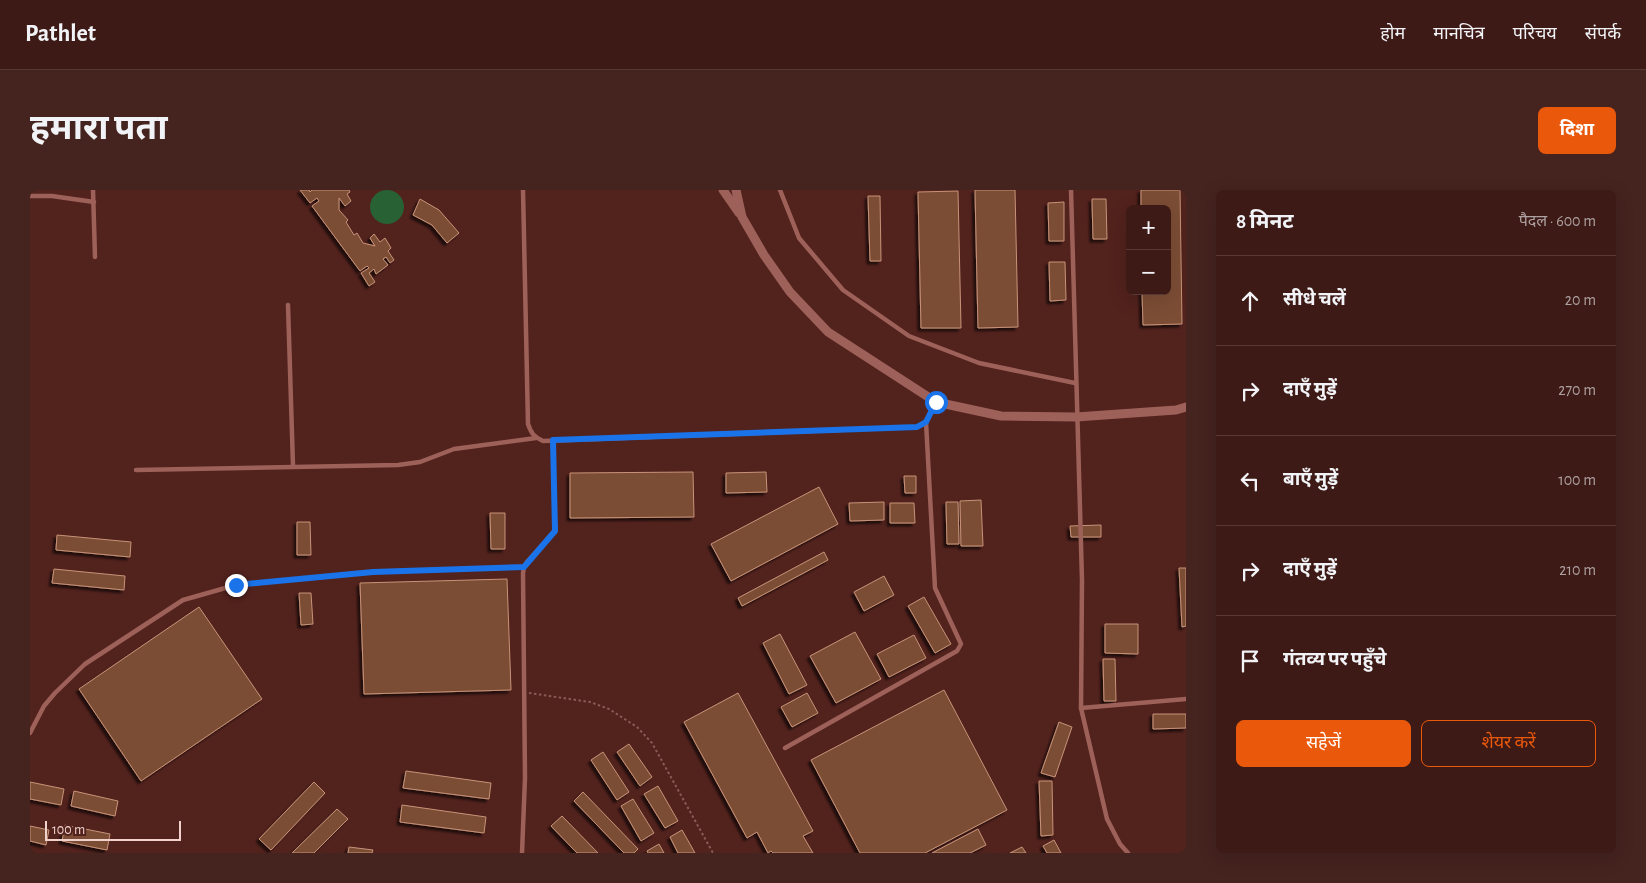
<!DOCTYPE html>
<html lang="hi">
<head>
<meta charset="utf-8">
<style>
	:root { --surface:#3e1a16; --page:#45231f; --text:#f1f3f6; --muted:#ada1a1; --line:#573835; --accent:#ea580c }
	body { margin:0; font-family:"Alegreya Sans","Noto Sans Devanagari",sans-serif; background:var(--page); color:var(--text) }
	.controls { position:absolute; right:15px; top:15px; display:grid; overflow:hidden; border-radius:8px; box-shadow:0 5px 20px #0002 }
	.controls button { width:45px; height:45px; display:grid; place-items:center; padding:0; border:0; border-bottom:1px solid var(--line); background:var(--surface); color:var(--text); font:25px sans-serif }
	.scale { position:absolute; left:15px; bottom:12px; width:136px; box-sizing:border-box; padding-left:5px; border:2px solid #f2d2cd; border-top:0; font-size:14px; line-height:18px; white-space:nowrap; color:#f2d2cd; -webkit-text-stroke:4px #52221d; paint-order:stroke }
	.stop { position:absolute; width:15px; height:15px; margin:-11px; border:4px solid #1a73e8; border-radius:50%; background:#fff }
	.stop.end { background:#1a73e8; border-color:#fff; box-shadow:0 1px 5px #0008 }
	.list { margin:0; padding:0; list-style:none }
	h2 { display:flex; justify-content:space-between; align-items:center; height:65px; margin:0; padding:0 20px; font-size:21px }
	h2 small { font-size:16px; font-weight:400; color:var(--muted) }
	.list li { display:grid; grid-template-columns:32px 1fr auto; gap:15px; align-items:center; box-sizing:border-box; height:90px; padding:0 20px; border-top:1px solid var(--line) }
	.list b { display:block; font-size:19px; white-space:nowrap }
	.list em { font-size:16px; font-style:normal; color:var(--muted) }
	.actions { display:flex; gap:10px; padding:15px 20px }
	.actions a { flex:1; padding:11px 0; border:1px solid var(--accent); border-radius:8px; text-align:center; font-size:18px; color:var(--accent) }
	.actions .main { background:var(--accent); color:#fff }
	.icon { flex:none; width:28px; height:28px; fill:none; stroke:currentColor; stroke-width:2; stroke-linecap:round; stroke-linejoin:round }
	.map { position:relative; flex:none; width:1156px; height:663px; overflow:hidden; border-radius:8px }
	header { display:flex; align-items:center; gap:30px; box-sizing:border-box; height:70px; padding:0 25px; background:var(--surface); border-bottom:1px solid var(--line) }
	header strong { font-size:24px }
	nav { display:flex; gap:28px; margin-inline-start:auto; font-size:18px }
	.intro { display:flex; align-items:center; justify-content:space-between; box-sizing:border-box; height:120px; padding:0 30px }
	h1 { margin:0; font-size:35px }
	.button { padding:12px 22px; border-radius:8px; background:var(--accent); color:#fff; font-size:18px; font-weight:700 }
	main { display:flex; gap:30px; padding:0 30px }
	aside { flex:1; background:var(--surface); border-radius:8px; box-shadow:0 5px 20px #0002 }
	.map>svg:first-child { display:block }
</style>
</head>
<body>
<header>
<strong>Pathlet</strong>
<nav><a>होम</a><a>मानचित्र</a><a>परिचय</a><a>संपर्क</a></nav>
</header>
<div class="intro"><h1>हमारा पता</h1><a class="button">दिशा</a></div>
<main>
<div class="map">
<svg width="1156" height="663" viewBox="0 0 1156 663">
	<defs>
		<filter id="shadow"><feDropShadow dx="-3" dy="3" stdDeviation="1" flood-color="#0009"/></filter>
	</defs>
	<rect width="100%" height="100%" fill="#52221d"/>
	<!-- green -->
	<circle fill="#286134" cx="357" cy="17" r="17"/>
	<!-- building -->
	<g fill="#7b4d34" stroke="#c89379" filter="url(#shadow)">
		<polygon points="270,0 279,0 280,2 282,0 319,0 320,2 317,4 321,11 315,16 309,8 309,20 318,30 316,32 324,45 327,43 333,53 345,56 340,48 344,44 350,52 355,48 361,58 358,61 364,70 360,73 356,67 353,69 358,75 346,84 344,79 339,83 345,92 339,96 331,83 339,78 337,76 330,81 282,16 289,11 287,8 280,13"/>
		<polygon points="945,0 985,0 988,137 948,138"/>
		<polygon points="1111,0 1150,0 1152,134 1113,135 1112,101 1137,101 1137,19 1111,19"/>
		<polygon points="928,1 931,138 891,138 888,2"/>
		<polygon points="838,6 850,6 851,71 840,71"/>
		<polygon points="390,9 409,20 429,43 417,53 402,35 383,25"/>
		<polygon points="1062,9 1076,9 1077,49 1063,49"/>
		<polygon points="1034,12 1034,51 1019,51 1018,13"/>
		<polygon points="1019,72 1035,72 1036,110 1020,111"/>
		<polygon points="663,282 664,327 540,328 540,283"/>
		<polygon points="736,282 737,302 696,303 696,283"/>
		<polygon points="874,286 886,286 886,303 875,303"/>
		<polygon points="789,297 808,334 701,391 681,354"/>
		<polygon points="951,310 953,356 931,356 930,311"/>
		<polygon points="854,312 854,330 820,331 819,313"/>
		<polygon points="916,312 928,312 929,354 917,354"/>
		<polygon points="860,313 884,313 885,333 860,333"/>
		<polygon points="460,323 475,323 475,359 461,359"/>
		<polygon points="267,332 280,332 281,365 267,365"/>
		<polygon points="1071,335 1071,347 1041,347 1040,336"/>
		<polygon points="27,345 101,352 100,367 26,360"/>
		<polygon points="794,362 798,370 712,416 708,408"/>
		<polygon points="1149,378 1156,378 1156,436 1152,437"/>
		<polygon points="24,379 95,386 94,400 22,393"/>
		<polygon points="854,386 864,405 834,421 824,402"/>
		<polygon points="477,389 481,500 334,504 330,393"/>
		<polygon points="269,403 281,403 283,434 271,435"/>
		<polygon points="894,407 921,454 905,463 878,416"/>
		<polygon points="169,417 232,509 111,591 49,499"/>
		<polygon points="1075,434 1108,434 1108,464 1075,463"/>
		<polygon points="825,442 851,489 806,513 780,466"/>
		<polygon points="750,444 777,495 759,504 733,453"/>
		<polygon points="884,445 896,468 859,487 847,464"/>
		<polygon points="1073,469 1085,469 1086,511 1074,511"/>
		<polygon points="914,500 977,620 895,663 830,663 781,570"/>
		<polygon points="708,503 783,641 773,646 783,663 743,663 741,661 738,663 727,642 717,648 654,532"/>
		<polygon points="777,503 788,523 762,537 751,517"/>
		<polygon points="1123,524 1156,524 1156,538 1123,539"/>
		<polygon points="1029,532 1042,537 1025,587 1011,583"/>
		<polygon points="599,554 622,587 610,596 587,562"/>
		<polygon points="573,562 599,602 587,610 561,570"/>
		<polygon points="376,581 461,593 459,609 373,598"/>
		<polygon points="1009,591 1022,591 1023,645 1011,646"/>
		<polygon points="0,592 34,599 31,615 0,609"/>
		<polygon points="284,592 295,603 241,660 229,649"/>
		<polygon points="628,596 648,631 635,638 614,604"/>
		<polygon points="44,601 88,611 85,626 41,616"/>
		<polygon points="553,602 608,659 604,663 594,663 544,611"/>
		<polygon points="603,609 624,643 611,651 591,616"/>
		<polygon points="372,615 456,627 454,643 370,632"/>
		<polygon points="307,619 318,629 284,663 262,663"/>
		<polygon points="532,626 568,663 547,663 521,636"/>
		<polygon points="35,635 80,644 77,660 32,651"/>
		<polygon points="0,636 19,640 16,655 0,651"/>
		<polygon points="948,639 956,655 940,663 902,663"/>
		<polygon points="652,640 665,663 648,663 640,647"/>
		<polygon points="1024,650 1031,663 1017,663 1013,656"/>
		<polygon points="629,654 634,663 618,663 617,661"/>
		<polygon points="319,657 343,660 342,663 318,663"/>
		<polygon points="992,657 996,663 980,663"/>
	</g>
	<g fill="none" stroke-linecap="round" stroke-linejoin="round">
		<!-- path -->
		<polyline stroke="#875c57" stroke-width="2" stroke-dasharray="2.5 2.5" stroke-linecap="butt" points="499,503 560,512 579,519 607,537 622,553 683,663"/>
		<!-- service -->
		<g stroke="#9e6159" stroke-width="4.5">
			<polyline points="63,0 65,67"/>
			<path d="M493,0L498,234C501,243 504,247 513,251L887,237L896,232L906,212"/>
			<polyline points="750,0 769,48 813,100 879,146 949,173 1045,193"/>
			<polyline points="1041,0 1052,390 1051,518 1077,629 1090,654 1098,663"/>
			<polyline points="0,6 22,6 64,12"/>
			<polyline points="258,115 263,276"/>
			<polyline points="106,280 368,275 390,272 424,259 506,248"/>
			<polyline points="1051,518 1156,509"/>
			<polyline points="0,543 14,516 25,503 55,474 153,410 206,395 343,382 494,377"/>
			<polyline points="755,558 927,461 931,454 905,398 896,232"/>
			<polyline points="492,663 495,588 493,383 494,377 497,372 525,341 523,250"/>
		</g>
		<!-- minor -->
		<g stroke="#9e6159" stroke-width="9">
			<polyline points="693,0 709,23"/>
			<polyline points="706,0 712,27 734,65 760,102 798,142 906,212 971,226 1046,227 1146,220 1156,217"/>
		</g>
	</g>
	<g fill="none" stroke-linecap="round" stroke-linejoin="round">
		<!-- route -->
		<polyline stroke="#1a73e8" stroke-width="6" points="206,395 343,382 494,377 525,341 523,250 887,237 896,232 906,212"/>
	</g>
</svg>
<div class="controls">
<button>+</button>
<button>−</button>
</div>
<div class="scale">100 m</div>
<div class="stop" style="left:906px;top:212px"></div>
<div class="stop end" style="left:206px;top:395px"></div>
</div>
<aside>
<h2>8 मिनट<small>पैदल · 600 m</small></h2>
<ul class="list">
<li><svg class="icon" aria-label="ahead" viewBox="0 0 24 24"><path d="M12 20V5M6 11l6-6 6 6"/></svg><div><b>सीधे चलें</b></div><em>20 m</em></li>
<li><svg class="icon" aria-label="right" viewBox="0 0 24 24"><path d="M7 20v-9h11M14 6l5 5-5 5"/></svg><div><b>दाएँ मुड़ें</b></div><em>270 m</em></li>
<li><svg class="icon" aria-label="left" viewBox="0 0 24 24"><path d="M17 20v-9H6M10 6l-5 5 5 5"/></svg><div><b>बाएँ मुड़ें</b></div><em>100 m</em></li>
<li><svg class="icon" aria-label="right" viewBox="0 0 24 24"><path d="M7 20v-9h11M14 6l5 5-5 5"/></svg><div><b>दाएँ मुड़ें</b></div><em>210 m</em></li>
<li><svg class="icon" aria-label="arrive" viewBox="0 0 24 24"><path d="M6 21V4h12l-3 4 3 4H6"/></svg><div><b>गंतव्य पर पहुँचे</b></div></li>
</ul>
<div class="actions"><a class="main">सहेजें</a><a>शेयर करें</a></div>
</aside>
</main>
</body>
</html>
